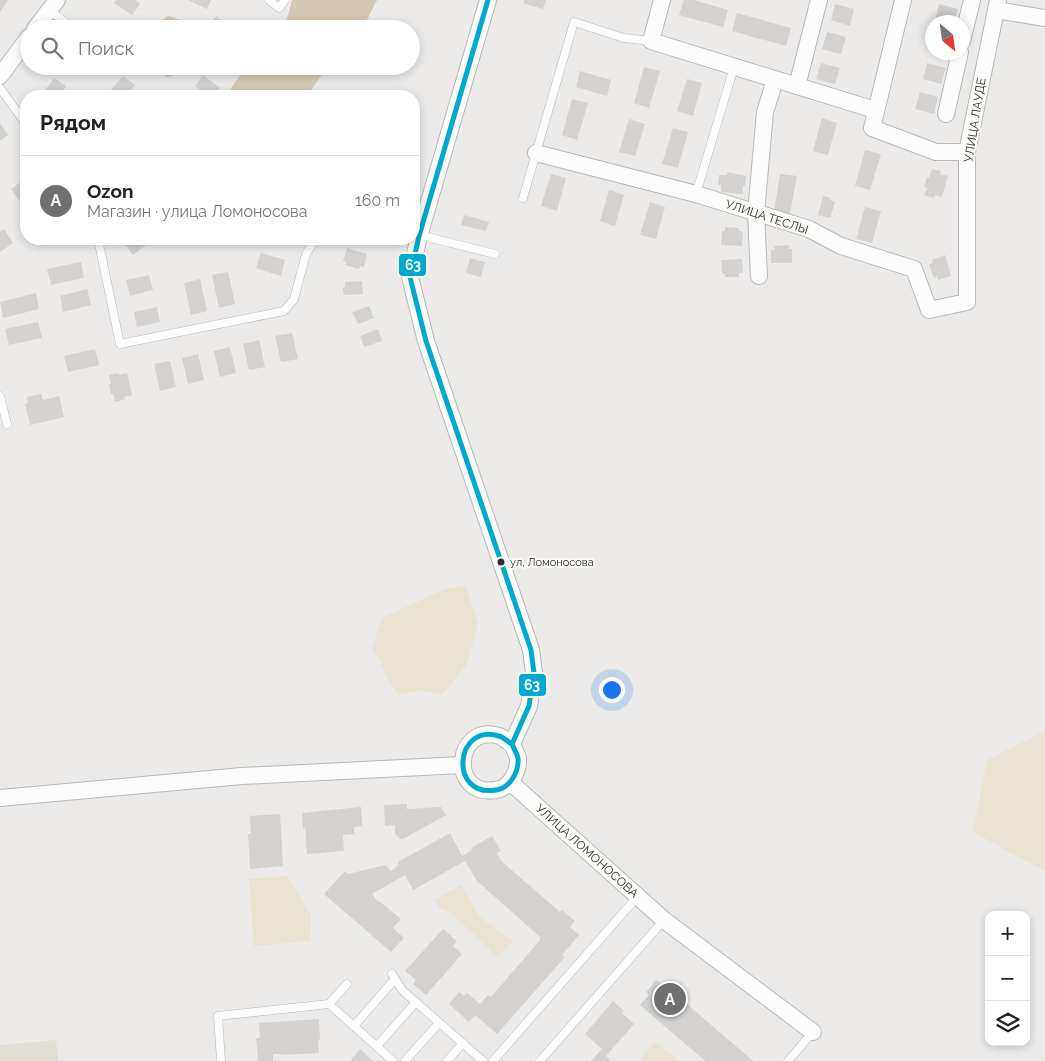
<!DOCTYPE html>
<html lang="ru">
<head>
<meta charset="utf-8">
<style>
	:root { --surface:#fff; --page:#f6f6f6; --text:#222; --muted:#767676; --line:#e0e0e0; --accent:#72706e }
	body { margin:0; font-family:Raleway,sans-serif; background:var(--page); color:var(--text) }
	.controls { position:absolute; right:15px; bottom:15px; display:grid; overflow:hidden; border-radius:10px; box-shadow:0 2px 8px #0003 }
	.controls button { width:45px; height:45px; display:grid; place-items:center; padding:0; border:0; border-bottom:1px solid var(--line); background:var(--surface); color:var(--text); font:25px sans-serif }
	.compass { position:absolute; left:925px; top:15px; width:45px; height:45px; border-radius:50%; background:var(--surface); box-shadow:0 2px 8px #0003; rotate:151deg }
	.you { position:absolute; left:611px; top:689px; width:18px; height:18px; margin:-12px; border:4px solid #fff; border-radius:50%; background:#1a73e8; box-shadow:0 0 0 8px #1a73e833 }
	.badge { display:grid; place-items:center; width:32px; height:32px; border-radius:50%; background:var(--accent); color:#fff; font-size:16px; font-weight:700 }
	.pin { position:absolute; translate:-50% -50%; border:2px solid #fff; box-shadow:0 1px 5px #0006 }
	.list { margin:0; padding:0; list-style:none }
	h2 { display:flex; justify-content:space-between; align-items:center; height:65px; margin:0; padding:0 20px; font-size:21px }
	h2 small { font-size:16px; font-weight:400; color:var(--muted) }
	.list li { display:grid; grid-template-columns:32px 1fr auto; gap:15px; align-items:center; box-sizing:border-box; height:90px; padding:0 20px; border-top:1px solid var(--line) }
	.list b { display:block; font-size:19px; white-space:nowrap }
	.list p { margin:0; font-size:16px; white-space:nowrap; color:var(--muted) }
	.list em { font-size:16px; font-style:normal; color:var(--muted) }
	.icon { flex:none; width:28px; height:28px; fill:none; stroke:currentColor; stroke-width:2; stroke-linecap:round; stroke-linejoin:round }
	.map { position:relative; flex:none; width:1045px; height:1061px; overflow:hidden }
	.search { position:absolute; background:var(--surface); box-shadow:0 2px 8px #0003; left:20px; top:20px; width:400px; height:55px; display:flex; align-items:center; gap:12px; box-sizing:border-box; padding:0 18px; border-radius:28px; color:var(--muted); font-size:19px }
	.panel { position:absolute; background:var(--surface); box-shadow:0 2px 8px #0003; left:20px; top:90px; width:400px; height:155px; border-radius:20px }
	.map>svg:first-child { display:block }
</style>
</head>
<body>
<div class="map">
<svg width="1045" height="1061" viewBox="0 0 1045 1061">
	<rect width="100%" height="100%" fill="#edebe9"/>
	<!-- built -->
	<polygon fill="#e2ded6" points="56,1040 58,1061 0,1061 0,1045"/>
	<!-- green -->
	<g fill="#eae3d1">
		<polygon points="465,585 478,623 467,664 442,695 419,690 399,695 387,678 380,661 372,648 382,618 445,589"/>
		<polygon points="1045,731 1045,871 973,832 987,760"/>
		<polygon points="287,876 311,915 310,941 254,946 249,879"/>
		<polygon points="461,885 480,917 513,941 497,957 450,912 440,909 435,900"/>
		<polygon points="655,1042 680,1061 644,1061 641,1058"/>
	</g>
	<!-- forest -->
	<g fill="#d3c9b4">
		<polygon points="292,0 377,0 367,20 359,29 278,29 286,23"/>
		<polygon points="168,16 187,22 192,29 149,29"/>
		<polygon points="146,66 191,66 181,73 167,77"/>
		<polygon points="248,66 328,66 307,96 228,96 233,85"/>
	</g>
	<!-- building -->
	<g fill="#d3d2d0">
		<polygon points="0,0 8,0 0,12"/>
		<polygon points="116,0 135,0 140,4 132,15 114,3"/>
		<polygon points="188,0 211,0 207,9"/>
		<polygon points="524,0 546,0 543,9 523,3"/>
		<polygon points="684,0 694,0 728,10 723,27 679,15"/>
		<polygon points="835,4 854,9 850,26 831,20"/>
		<polygon points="939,4 958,9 954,22 943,22 935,20"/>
		<polygon points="737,13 791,28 786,46 732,31"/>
		<polygon points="217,16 227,26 224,29 210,29 207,26"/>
		<polygon points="827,32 846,37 841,54 822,49"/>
		<polygon points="821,63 840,68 835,84 816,79"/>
		<polygon points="927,63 946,68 941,84 923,79"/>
		<polygon points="644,67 660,71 649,108 634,103"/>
		<polygon points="580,71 611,80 607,96 576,87"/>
		<polygon points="203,75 220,88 213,96 209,96 195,86"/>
		<polygon points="123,76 135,85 126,96 106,96"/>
		<polygon points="54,78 66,86 59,96 41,96"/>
		<polygon points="687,79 702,83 693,116 677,111"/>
		<polygon points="920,92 938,97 934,114 915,109"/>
		<polygon points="572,99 588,103 577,140 562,135"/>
		<polygon points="822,118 837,123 828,155 813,151"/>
		<polygon points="629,119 645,124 635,156 619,152"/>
		<polygon points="0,123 8,135 0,141"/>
		<polygon points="673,128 688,132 678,168 662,164"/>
		<polygon points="865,150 881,154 870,190 855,186"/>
		<polygon points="932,169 941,171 940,174 948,176 942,197 935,195 934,198 924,195 927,188 924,187 927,177 929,178"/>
		<polygon points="727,172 746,176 745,186 743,186 743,194 721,192 721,185 718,185 719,175 727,175"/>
		<polygon points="551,174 566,178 557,211 541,206"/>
		<polygon points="780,174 797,176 790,214 774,211"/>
		<polygon points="26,178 26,198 20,202 11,189"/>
		<polygon points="609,190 624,195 615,226 600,221"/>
		<polygon points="823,196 831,198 830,200 835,202 830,218 818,215"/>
		<polygon points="650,202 665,207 656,239 640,235"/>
		<polygon points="865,207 881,211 872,243 856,239"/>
		<polygon points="464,215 489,222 486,231 461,225"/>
		<polygon points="725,227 739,228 739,231 743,232 742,246 721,245 722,231 725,231"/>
		<polygon points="4,229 13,243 0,252 0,232"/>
		<polygon points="121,239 142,239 146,245 133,255"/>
		<polygon points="789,245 789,249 792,249 792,263 771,263 771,250 775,249 774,246"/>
		<polygon points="347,248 367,254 364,267 360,266 359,269 345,265 346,262 343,261"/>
		<polygon points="261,253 285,260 281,276 256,268"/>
		<polygon points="945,255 951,276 938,280 937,276 934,278 929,264 933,263 932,260"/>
		<polygon points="470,258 485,262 481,277 466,273"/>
		<polygon points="742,259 743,273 739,273 739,277 725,277 725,274 722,274 721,260"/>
		<polygon points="81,262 84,278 51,285 47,269"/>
		<polygon points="228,272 235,304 219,308 212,275"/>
		<polygon points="149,275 153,290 130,296 126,280"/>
		<polygon points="200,279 207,311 191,315 184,283"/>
		<polygon points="362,281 363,294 344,295 343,288 345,287 345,282"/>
		<polygon points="87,289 91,305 63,312 60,296"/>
		<polygon points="36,293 39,309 3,318 0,302"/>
		<polygon points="369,306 374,318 358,324 352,312"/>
		<polygon points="157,307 160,322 137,327 134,312"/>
		<polygon points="38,322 42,338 9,345 5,329"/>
		<polygon points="378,329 382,341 364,347 360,336"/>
		<polygon points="292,333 298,359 281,362 275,336"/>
		<polygon points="259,340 265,367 249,370 243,344"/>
		<polygon points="230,347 236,373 220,377 214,351"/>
		<polygon points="95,349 99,365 68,372 64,356"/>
		<polygon points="198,354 204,380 188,384 182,358"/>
		<polygon points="170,361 176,387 160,391 154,364"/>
		<polygon points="119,373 119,375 127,373 132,395 124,397 125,399 115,402 113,394 111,394 109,385 111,384 109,375"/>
		<polygon points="41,394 43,400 59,396 64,417 30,425 25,404 28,403 27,397"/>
		<polygon points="407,804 407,809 441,807 446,815 403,839 400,839 395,834 395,825 385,826 384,805"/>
		<polygon points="361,807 362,826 354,827 354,834 343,835 344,851 307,854 305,828 303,829 302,813"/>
		<polygon points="280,814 283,866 250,869 248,834 251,834 250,816"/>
		<polygon points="450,833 462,856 472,850 471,848 492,836 501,851 497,853 501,861 560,912 562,910 575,921 570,927 579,935 562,955 565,957 497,1034 475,1015 469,1022 449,1004 459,992 464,996 467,993 480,1004 488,995 491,997 540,940 540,937 476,880 465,861 413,890 405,875 372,894 378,902 379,901 401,919 393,928 404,938 391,952 324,894 345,871 348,874 386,865 391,871 399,865 398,862"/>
		<polygon points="443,929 457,941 453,946 462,954 426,995 413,984 416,980 405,971"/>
		<polygon points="656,980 671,993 672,991 753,1061 705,1061 640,1005 649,995 646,992"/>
		<polygon points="613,1001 624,1011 622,1013 634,1024 606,1056 611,1061 591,1061 602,1049 585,1034"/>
		<polygon points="319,1019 320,1040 318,1040 319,1053 281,1055 281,1054 273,1054 273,1061 258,1061 256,1038 260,1038 259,1023"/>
		<polygon points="360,1049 373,1061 350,1061"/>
	</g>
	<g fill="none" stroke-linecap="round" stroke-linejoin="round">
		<!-- lane casing -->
		<g stroke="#b9b8b6" stroke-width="9">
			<g id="lane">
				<polyline points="269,0 279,8 285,0"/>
				<polyline points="49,10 74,29"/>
				<polyline points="0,88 26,124"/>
				<polyline points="696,194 734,67"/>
				<polyline points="523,198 574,22 624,38 651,41"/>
				<polyline points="419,235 495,254"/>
				<polyline points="98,239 120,344 284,311 294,299 306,254 315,239"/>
				<polyline points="0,396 7,424"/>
				<polyline points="392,974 402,990 483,1061"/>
				<polyline points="347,984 329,1004 393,1061"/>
				<polyline points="354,1026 395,979"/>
				<polyline points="377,1046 416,1002"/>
				<polyline points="221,1061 218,1016 329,1004"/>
				<polyline points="405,1061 439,1023"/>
				<polyline points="447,1061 463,1043"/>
				<polyline points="493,1061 638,896"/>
				<polyline points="540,1061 664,920"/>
				<polyline points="788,1061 813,1032"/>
			</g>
		</g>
		<!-- street casing -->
		<g stroke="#b9b8b6" stroke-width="18">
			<g id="street">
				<path d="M488,0L419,236L410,277L426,341L531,650L534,673L529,706L512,744C514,749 517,754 518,758C519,772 510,788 496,790C448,798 455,722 499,736C503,737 508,742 512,744"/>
				<polyline points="662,0 651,41 875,110"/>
				<polyline points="903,0 872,128 936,152 967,152"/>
				<polyline points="996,10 1045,18"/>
				<polyline points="35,29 57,0"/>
				<polyline points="962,41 972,0"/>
				<polyline points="0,76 29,37"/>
				<polyline points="797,86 819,0"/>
				<polyline points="946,114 960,52"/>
				<polyline points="536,153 696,194 809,229 841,246 914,269 929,310 967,302 967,152 998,0"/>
				<polyline points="759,276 756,213 765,112 775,80"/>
				<polyline points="510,782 664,920 813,1032"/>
				<polyline points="0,798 242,776 462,765"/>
			</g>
		</g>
		<!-- lane -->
		<use href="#lane" stroke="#fcfcfc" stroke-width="8"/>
		<!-- street -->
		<use href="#street" stroke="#fcfcfc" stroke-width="16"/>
		<!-- bus-1 casing -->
		<g stroke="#fcfaf4" stroke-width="9">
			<path id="bus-1" d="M488,0L419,236L410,277L426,341L531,650L534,673L529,706L512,744C514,749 517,754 518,758C519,772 510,788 496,790C448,798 455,722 499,736C503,737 508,742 512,744"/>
		</g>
		<!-- bus-1 -->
		<use href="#bus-1" stroke="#00a9ce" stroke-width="5"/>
	</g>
	<!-- markers -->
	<circle fill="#2f2e2c" stroke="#fcfaf4" stroke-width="2" cx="501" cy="562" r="4.5"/>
	<g text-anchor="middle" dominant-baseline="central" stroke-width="4.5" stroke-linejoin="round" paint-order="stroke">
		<!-- bus labels -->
		<g font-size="11" fill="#2f2e2c" stroke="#fcfaf4" text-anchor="start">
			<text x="510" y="562">ул, Ломоносова</text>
		</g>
		<!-- street labels -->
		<g font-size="12" fill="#2f2e2c" stroke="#fcfaf4">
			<text transform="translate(975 120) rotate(-81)">УЛИЦА ЛАУДЕ</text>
			<text transform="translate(767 217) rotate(18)">УЛИЦА ТЕСЛЫ</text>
			<text transform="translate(587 851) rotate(42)">УЛИЦА ЛОМОНОСОВА</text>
		</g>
	</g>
	<g stroke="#fcfaf4" stroke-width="2">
		<rect x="398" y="253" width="29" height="24" rx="5" fill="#00a9ce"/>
		<rect x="518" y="673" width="29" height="24" rx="5" fill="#00a9ce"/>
	</g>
	<g font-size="14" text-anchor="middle" font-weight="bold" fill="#fff">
		<text x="413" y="270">63</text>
		<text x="532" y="690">63</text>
	</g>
</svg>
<div class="controls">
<button>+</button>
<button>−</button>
<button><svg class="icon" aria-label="layers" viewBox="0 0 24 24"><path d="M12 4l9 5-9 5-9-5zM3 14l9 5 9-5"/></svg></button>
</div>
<svg class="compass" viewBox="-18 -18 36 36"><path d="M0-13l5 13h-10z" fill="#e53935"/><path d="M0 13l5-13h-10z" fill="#767676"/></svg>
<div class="you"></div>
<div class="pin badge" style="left:670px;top:999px">A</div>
<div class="search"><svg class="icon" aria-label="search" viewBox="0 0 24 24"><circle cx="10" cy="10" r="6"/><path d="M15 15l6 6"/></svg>Поиск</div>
<section class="panel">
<h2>Рядом<small></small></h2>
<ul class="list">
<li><span class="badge">A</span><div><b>Ozon</b><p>Магазин · улица Ломоносова</p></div><em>160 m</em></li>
</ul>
</section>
</div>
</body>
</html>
